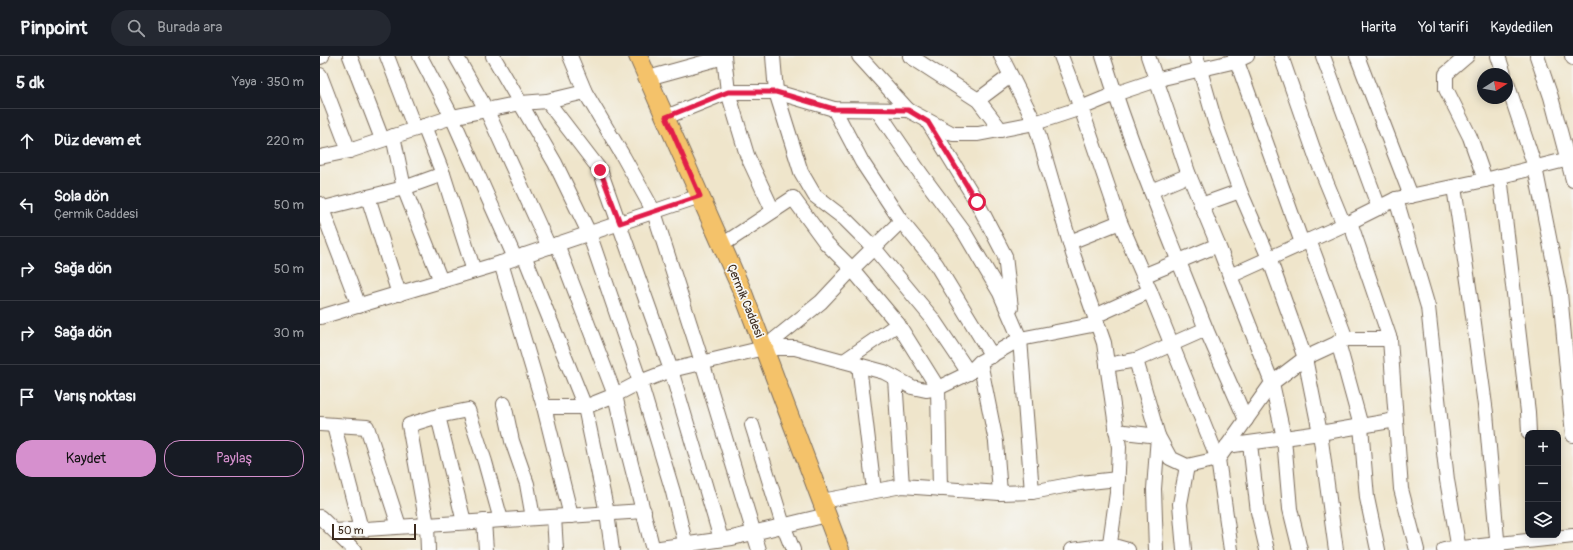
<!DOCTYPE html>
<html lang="tr">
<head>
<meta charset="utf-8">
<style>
	:root { --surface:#171b24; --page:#242831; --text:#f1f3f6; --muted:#9ea1a6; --line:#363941; --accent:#d690ce }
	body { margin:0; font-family:Pangolin,sans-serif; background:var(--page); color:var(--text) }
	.controls { position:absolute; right:12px; bottom:12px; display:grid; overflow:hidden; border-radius:8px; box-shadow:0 2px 10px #0003 }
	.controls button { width:36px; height:36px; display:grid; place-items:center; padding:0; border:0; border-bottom:1px solid var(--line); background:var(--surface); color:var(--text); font:20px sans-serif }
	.compass { position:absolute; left:1157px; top:12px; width:36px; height:36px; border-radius:50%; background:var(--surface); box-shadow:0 2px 10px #0003; rotate:79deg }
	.scale { position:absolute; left:12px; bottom:10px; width:84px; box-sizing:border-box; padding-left:4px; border:2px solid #3b2a1e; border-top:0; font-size:11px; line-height:14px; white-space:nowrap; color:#3b2a1e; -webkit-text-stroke:3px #f6f6f2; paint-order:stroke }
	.stop { position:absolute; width:12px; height:12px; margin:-9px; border:3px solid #e11d48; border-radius:50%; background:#fff }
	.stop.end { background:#e11d48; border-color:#fff; box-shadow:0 1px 4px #0008 }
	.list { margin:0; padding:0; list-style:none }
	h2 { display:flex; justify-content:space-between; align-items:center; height:52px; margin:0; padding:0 16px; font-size:17px }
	h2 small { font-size:13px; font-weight:400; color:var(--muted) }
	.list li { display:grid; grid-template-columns:26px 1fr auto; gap:12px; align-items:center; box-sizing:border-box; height:64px; padding:0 16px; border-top:1px solid var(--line) }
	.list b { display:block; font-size:15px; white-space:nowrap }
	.list p { margin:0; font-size:13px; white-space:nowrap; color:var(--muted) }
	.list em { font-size:13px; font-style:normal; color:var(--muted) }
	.actions { display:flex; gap:8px; padding:12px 16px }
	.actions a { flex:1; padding:9px 0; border:1px solid var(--accent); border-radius:16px; text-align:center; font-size:14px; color:var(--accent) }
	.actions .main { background:var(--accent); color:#111 }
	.icon { flex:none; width:22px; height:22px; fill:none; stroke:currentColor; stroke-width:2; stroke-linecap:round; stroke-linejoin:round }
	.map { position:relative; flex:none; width:1253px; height:494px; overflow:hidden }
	header { display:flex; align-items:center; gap:24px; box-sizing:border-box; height:56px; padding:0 20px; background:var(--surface); border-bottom:1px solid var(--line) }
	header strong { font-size:19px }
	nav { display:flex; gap:22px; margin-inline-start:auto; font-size:14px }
	.search { width:280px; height:36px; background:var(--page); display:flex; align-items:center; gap:10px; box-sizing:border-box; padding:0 14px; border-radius:22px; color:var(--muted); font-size:15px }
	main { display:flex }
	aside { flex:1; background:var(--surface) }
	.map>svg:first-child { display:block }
</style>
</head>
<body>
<header>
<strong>Pinpoint</strong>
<div class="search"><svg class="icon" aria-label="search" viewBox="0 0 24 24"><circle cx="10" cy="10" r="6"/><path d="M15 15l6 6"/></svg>Burada ara</div>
<nav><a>Harita</a><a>Yol tarifi</a><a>Kaydedilen</a></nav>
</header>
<main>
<aside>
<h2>5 dk<small>Yaya · 350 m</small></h2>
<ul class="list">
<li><svg class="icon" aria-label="ahead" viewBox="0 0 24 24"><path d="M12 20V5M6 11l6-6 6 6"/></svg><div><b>Düz devam et</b></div><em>220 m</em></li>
<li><svg class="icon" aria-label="left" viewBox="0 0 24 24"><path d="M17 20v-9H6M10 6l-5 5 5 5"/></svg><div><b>Sola dön</b><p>Çermik Caddesi</p></div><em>50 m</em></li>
<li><svg class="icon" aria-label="right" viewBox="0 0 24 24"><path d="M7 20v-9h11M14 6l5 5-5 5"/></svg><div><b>Sağa dön</b></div><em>50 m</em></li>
<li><svg class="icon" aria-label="right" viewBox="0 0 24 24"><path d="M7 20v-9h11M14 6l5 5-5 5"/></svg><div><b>Sağa dön</b></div><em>30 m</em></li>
<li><svg class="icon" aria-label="arrive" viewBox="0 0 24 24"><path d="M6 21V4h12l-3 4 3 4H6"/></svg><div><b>Varış noktası</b></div></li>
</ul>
<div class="actions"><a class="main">Kaydet</a><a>Paylaş</a></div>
</aside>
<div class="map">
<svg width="1253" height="494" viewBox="0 0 1253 494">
	<rect width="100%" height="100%" fill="#f6f6f2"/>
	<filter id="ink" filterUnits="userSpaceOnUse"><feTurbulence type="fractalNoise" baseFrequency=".025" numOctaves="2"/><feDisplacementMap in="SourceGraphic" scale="8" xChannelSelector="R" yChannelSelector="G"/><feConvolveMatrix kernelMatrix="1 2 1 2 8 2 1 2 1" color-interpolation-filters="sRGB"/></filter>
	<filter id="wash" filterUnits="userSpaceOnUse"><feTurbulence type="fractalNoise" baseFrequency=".012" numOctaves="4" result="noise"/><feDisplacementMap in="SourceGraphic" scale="16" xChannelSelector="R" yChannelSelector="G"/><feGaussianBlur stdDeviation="0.9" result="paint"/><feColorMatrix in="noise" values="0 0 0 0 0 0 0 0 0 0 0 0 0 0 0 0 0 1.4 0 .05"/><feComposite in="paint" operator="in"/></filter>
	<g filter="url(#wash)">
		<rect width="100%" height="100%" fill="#efe5cb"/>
	</g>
	<g filter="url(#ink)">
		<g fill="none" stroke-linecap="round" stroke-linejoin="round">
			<!-- minor casing -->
			<g stroke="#7a6b5b" stroke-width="16">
				<g id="minor">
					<polyline points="30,0 62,83"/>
					<polyline points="67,0 95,73"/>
					<polyline points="100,0 132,61 195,202"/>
					<polyline points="136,0 167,55 229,191"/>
					<polyline points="173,0 235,107 269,177 320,326 353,436 367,494"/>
					<polyline points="250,0 265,36 303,100 334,156 382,306 439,494"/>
					<polyline points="404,0 408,36 427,99 453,155"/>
					<polyline points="453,0 456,36 481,116 495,140 525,163 554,192 612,262 649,317"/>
					<polyline points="539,0 588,54"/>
					<polyline points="590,0 658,44 681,74"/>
					<polyline points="681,0 715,67 753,198 784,287 799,391 797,437 789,494"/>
					<polyline points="741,0 761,52 800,166 750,186"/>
					<path d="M783,0C812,93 850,183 886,273"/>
					<polyline points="828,0 869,119"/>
					<polyline points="876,0 895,66 920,135 949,202 985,302 1000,377 1016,494"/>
					<polyline points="915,0 982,187"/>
					<polyline points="961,0 996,101 1024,169"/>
					<polyline points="1003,0 1059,152"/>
					<polyline points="1037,0 1091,140"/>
					<polyline points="1147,0 1126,18 1126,33 1150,81 1165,124"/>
					<polyline points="1178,0 1184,18"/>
					<polyline points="1217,0 1231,41 1253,124"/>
					<polyline points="1252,0 1253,2"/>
					<polyline points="0,1 2,0"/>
					<polyline points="0,19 29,95"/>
					<polyline points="328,22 404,1"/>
					<polyline points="1187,27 1215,111 1240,237 1253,379"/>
					<polyline points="658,44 690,20"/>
					<polyline points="227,45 280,114 351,314 401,483"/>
					<polyline points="514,53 542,106 581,165 616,208 672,300"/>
					<polyline points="557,54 601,118 644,176 680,237 700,283 712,436 760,427 798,423"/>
					<polyline points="346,61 408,36 456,36 514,53 588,54 633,78 658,78 715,67 761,52 795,38 843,22 916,5 927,0"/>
					<polyline points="608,66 657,146 685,200 691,252"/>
					<polyline points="104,70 123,118 154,215"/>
					<polyline points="73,80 84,132 121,225"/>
					<polyline points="0,101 29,95 132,61 201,47 227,45 265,36"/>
					<polyline points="1180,120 1208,356 1209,377"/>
					<polyline points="1134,131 1151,245 1166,357 1178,494"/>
					<polyline points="48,141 79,238"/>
					<polyline points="1076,143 1108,251 1127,424 1139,494"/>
					<polyline points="0,148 39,250"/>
					<polyline points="881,149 920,135"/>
					<polyline points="0,153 84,132 123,118"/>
					<polyline points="1030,166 1070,283 1081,433 1097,494"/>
					<polyline points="989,184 1026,283 1070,283"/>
					<polyline points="237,188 295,339 320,326 351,314 444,292 475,292 564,316 592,331 606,334 618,332 649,317 660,306 700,283 777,268"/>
					<polyline points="402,189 473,142 506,187 532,213 581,165"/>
					<polyline points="898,189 910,220"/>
					<polyline points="204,199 265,351 287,457 292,494"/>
					<polyline points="181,207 224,351 251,460"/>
					<polyline points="823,220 898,189 869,119 831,135"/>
					<polyline points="830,235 898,403 911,494"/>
					<polyline points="775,260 830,235 800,166"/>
					<polyline points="0,261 181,207 380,140"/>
					<polyline points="1018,286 1041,370 1047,442 1058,494"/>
					<polyline points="444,292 501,246 532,213 578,268 618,332 620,433"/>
					<polyline points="816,304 886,273 926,364"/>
					<polyline points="524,305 578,268"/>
					<polyline points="660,306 676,386 680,437 712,436"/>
					<polyline points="539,309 554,435"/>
					<polyline points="787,309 816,304 838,380 834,433 836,494"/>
					<polyline points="575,322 582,430"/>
					<polyline points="184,348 192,385 207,428 213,462"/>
					<polyline points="224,351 265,351 295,339 308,396 333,494"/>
					<polyline points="118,360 144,466"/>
					<polyline points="0,368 47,371 79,470"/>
					<polyline points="432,369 463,469 473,494"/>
					<polyline points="14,370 41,473"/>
					<polyline points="796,375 838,380 850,402 867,410 898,403 952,327 910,220 1030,166 1076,143 1165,124 1253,102"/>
					<polyline points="930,388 938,456 947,494"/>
					<polyline points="907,390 1000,377 1076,364"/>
					<polyline points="502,445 582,430 680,437"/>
					<polyline points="0,461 34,494"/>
					<polyline points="234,461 236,494"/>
					<polyline points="164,465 166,494"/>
					<polyline points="15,475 324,455"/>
					<polyline points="333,493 412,482 507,459"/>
					<polyline points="108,494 107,469 89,369 118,360 148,354 165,406 181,464"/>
					<polyline points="752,494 790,489 808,494"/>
					<polyline points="864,494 860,448 867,410"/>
					<polyline points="980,494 970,453 964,382 952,327 985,302 1026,283"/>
					<polyline points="1124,494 1253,480"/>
				</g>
			</g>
			<!-- major casing -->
			<g stroke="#7a6b5b" stroke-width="20">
				<polyline id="major" points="318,0 423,237 520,494"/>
			</g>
			<!-- minor -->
			<use href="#minor" stroke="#fff" stroke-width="14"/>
			<!-- major -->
			<use href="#major" stroke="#f4c26a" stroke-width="18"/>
		</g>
	</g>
	<g fill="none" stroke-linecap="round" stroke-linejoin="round" filter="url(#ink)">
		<!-- route -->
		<polyline stroke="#e11d48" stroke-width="5" points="280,114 300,167 380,140 346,61 408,36 456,36 514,53 588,54 608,66 657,146"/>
	</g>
	<g text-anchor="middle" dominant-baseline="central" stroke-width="3.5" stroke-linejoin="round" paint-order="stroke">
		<!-- street labels -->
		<g font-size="12" fill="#3b2a1e" stroke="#f6f6f2">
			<text transform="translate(425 245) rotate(68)">Çermik Caddesi</text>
		</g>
	</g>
</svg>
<div class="controls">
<button>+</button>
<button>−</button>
<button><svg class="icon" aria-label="layers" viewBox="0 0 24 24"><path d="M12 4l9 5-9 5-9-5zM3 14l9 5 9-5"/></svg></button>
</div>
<svg class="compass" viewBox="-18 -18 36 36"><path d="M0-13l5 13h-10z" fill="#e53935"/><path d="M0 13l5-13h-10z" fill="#9ea1a6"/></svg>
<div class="scale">50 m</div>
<div class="stop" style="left:657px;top:146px"></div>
<div class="stop end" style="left:280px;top:114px"></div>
</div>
</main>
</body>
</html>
